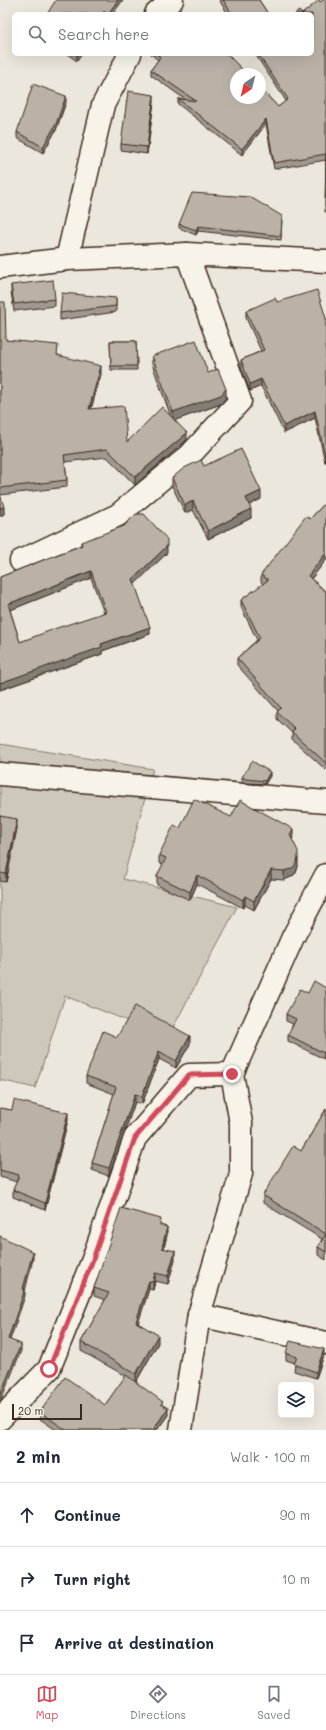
<!DOCTYPE html>
<html lang="en">
<head>
<meta charset="utf-8">
<style>
	:root { --surface:#fff; --page:#f2f2f3; --text:#1f2937; --muted:#747a83; --line:#e0e1e3; --accent:#d1495b }
	body { margin:0; font-family:Mali,sans-serif; background:var(--page); color:var(--text) }
	.controls { position:absolute; right:12px; bottom:12px; display:grid; overflow:hidden; border-radius:6px; box-shadow:0 4px 16px #0002 }
	.controls button { width:36px; height:36px; display:grid; place-items:center; padding:0; border:0; border-bottom:1px solid var(--line); background:var(--surface); color:var(--text); font:20px sans-serif }
	.compass { position:absolute; left:230px; top:68px; width:36px; height:36px; border-radius:50%; background:var(--surface); box-shadow:0 4px 16px #0002; rotate:215deg }
	.scale { position:absolute; left:12px; bottom:10px; width:70px; box-sizing:border-box; padding-left:4px; border:2px solid #3b2a1e; border-top:0; font-size:11px; line-height:14px; white-space:nowrap; color:#3b2a1e; -webkit-text-stroke:3px #f7f3e8; paint-order:stroke }
	.stop { position:absolute; width:12px; height:12px; margin:-9px; border:3px solid #d1495b; border-radius:50%; background:#fff }
	.stop.end { background:#d1495b; border-color:#fff; box-shadow:0 1px 4px #0008 }
	.list { margin:0; padding:0; list-style:none }
	h2 { display:flex; justify-content:space-between; align-items:center; height:52px; margin:0; padding:0 16px; font-size:17px }
	h2 small { font-size:13px; font-weight:400; color:var(--muted) }
	.list li { display:grid; grid-template-columns:26px 1fr auto; gap:12px; align-items:center; box-sizing:border-box; height:64px; padding:0 16px; border-top:1px solid var(--line) }
	.list b { display:block; font-size:15px; white-space:nowrap }
	.list em { font-size:13px; font-style:normal; color:var(--muted) }
	.icon { flex:none; width:22px; height:22px; fill:none; stroke:currentColor; stroke-width:2; stroke-linecap:round; stroke-linejoin:round }
	.map { position:relative; flex:none; width:326px; height:1430px; overflow:hidden }
	.search { position:absolute; background:var(--surface); box-shadow:0 4px 16px #0002; left:12px; right:12px; top:12px; height:44px; display:flex; align-items:center; gap:10px; box-sizing:border-box; padding:0 14px; border-radius:6px; color:var(--muted); font-size:15px }
	.sheet { height:244px; background:var(--surface) }
	nav { display:flex; justify-content:space-around; align-items:center; box-sizing:border-box; height:56px; border-top:1px solid var(--line); background:var(--surface); font-size:11px; color:var(--muted) }
	nav a { display:grid; justify-items:center; gap:2px }
	nav .on { color:var(--accent) }
	.map>svg:first-child { display:block }
</style>
</head>
<body>
<div class="map">
<svg width="326" height="1430" viewBox="0 0 326 1430">
	<rect width="100%" height="100%" fill="#ece7dc"/>
	<filter id="ink" filterUnits="userSpaceOnUse"><feTurbulence type="fractalNoise" baseFrequency=".025" numOctaves="2"/><feDisplacementMap in="SourceGraphic" scale="8" xChannelSelector="R" yChannelSelector="G"/><feConvolveMatrix kernelMatrix="1 2 1 2 8 2 1 2 1" color-interpolation-filters="sRGB"/></filter>
	<g filter="url(#ink)">
		<!-- green -->
		<polygon fill="#cec8bc" stroke="#84796d" points="0,744 153,769 123,879 237,907 168,1037 65,996 35,1088 0,1080"/>
		<g fill="none" stroke-linecap="round" stroke-linejoin="round">
			<!-- minor casing -->
			<g stroke="#3b2a1e" stroke-width="25">
				<g id="minor">
					<polyline points="156,14 172,0"/>
					<polyline points="67,259 103,105 130,54"/>
					<polyline points="0,267 67,259 187,254 326,261"/>
					<polyline points="21,561 118,515 189,456 240,401 187,254"/>
					<polyline points="0,774 326,802"/>
					<polyline points="199,1315 326,1343"/>
					<polyline points="0,1419 49,1369 92,1262 135,1138 189,1075 232,1074"/>
					<polyline points="181,1430 199,1315 241,1174 241,1123 232,1074 293,937 326,875"/>
				</g>
			</g>
			<!-- minor -->
			<use href="#minor" stroke="#f7f3e8" stroke-width="22"/>
		</g>
		<!-- wall -->
		<g fill="#a09990" stroke="#3b2a1e" fill-rule="evenodd">
			<polygon points="219,0 259,0 268,14 228,14"/>
			<polygon points="326,0 326,212 325,212 326,160 274,169 266,124 242,155 178,104 178,99 186,100 151,75 151,70 158,60 151,54 227,54 278,107 286,101 255,54 312,54 302,14 320,2"/>
			<polygon points="67,54 82,54 77,61"/>
			<polygon points="154,101 147,154 121,150 121,144"/>
			<polygon points="66,102 56,130 43,153 17,138 17,132"/>
			<polygon points="282,216 281,240 198,231 196,235 179,228 179,224"/>
			<polygon points="11,285 55,299 55,306 14,311 11,292"/>
			<polygon points="116,298 116,312 60,320 60,313"/>
			<polygon points="0,302 6,340 58,355 101,374 91,409 127,442 171,417 152,364 152,356 208,373 226,398 221,404 175,420 187,440 135,485 107,457 65,462 67,480 67,487 0,495 4,514 0,516"/>
			<polygon points="277,302 326,318 326,462 325,462 315,418 284,433 261,386 250,391 241,367 241,360 261,351 246,318 246,311"/>
			<polygon points="110,341 136,341 137,370 111,370"/>
			<polygon points="204,466 261,499 249,505 251,518 208,539 193,510 185,513 172,486 172,478"/>
			<polygon points="326,502 326,560 311,578 326,592 326,770 292,739 292,733 277,719 277,712 278,711 237,665 237,658 257,640 241,607 241,600 263,584 261,582 261,575 310,519"/>
			<path d="M81,542L167,553L134,584L150,634L102,651V654L0,690V577L81,545ZM91,578L104,613L20,642L10,610Z"/>
			<polygon points="270,776 265,784 246,783 242,781 242,777"/>
			<polygon points="0,816 17,828 6,882 0,881"/>
			<polygon points="231,817 293,837 292,839 298,866 296,873 291,877 284,880 271,879 254,910 245,905 243,908 197,884 190,900 157,885 157,876 163,865 159,863 159,855 180,828"/>
			<polygon points="326,988 324,1059 288,1041 288,1035 293,1024 286,1021 286,1014 308,993"/>
			<polygon points="117,1037 190,1044 176,1068 159,1059 142,1104 135,1102 109,1176 92,1170 92,1163 114,1094 86,1083 86,1076"/>
			<polygon points="0,1108 68,1120 45,1210 13,1197 13,1190 17,1182 0,1177"/>
			<polygon points="326,1109 326,1260 318,1255 318,1247 322,1239 263,1203 263,1195 301,1151"/>
			<polygon points="161,1225 167,1235 164,1248 175,1259 168,1284 155,1281 153,1290 149,1289 138,1323 158,1343 136,1382 163,1405 168,1415 157,1430 56,1430 40,1419 40,1412 105,1405 126,1376 81,1351 81,1342 105,1300 94,1296 94,1288"/>
			<polygon points="286,1353 324,1355 316,1378 294,1371 295,1363 286,1360"/>
		</g>
		<!-- shaded-wall -->
		<g fill="#827d75" stroke="#3b2a1e">
			<polygon points="118,0 123,0 113,14 108,14"/>
			<polygon points="77,54 82,54 77,61"/>
			<polygon points="154,95 154,101 147,154 147,147"/>
			<polygon points="66,96 66,102 56,130 43,153 43,147"/>
			<polygon points="266,119 266,124 242,155 242,149"/>
			<polygon points="198,226 198,231 196,235 196,230"/>
			<polygon points="101,366 101,374 89,416 89,409"/>
			<polygon points="261,379 261,386 250,391 250,384"/>
			<polygon points="226,389 226,398 221,404 173,421 173,412"/>
			<polygon points="315,411 315,418 284,433 284,426"/>
			<polygon points="187,433 187,440 135,485 135,477"/>
			<rect x="325" y="455" width="1" height="7"/>
			<polygon points="261,491 261,499 246,507 246,498"/>
			<polygon points="193,501 193,510 185,513 185,505"/>
			<polygon points="4,507 4,514 0,516 0,508"/>
			<polygon points="251,509 251,518 208,539 208,531"/>
			<polygon points="167,546 167,553 133,586 133,579"/>
			<polygon points="326,553 326,560 308,583 308,576"/>
			<polygon points="91,571 91,578 8,611 8,604"/>
			<polygon points="150,627 150,634 102,651 102,654 0,690 0,683 101,644"/>
			<polygon points="270,772 270,776 265,784 265,781"/>
			<polygon points="17,819 17,828 6,882 6,874"/>
			<polygon points="293,829 293,837 290,844 290,835"/>
			<polygon points="298,858 298,866 296,873 291,877 284,880 284,871"/>
			<polygon points="271,870 271,879 254,910 254,901"/>
			<polygon points="197,875 197,884 190,900 190,892"/>
			<polygon points="245,896 245,905 243,908 243,900"/>
			<polygon points="190,1036 190,1044 176,1068 176,1061"/>
			<polygon points="326,1049 326,1055 324,1059 324,1053"/>
			<polygon points="159,1051 159,1059 142,1104 142,1096"/>
			<polygon points="135,1094 135,1102 109,1176 109,1168"/>
			<polygon points="68,1113 68,1120 45,1210 45,1203"/>
			<polygon points="167,1227 167,1235 162,1256 162,1248"/>
			<polygon points="175,1251 175,1259 168,1284 168,1276"/>
			<polygon points="33,1252 33,1259 25,1291 25,1289 25,1296 8,1346 8,1339 23,1289"/>
			<polygon points="155,1273 155,1281 153,1290 153,1282"/>
			<polygon points="149,1281 149,1289 136,1330 136,1322"/>
			<polygon points="158,1335 158,1343 136,1382 136,1374"/>
			<polygon points="21,1344 21,1351 1,1400 0,1401 0,1394"/>
			<polygon points="324,1349 324,1355 316,1378 316,1372"/>
			<polygon points="168,1408 168,1415 157,1430 153,1430"/>
		</g>
		<!-- building -->
		<g fill="#bab2a7" stroke="#3b2a1e" fill-rule="evenodd">
			<polygon points="56,0 118,0 108,14 104,11 102,14 47,14"/>
			<polygon points="223,0 259,0 268,14 232,14"/>
			<polygon points="319,0 320,2 323,0 326,0 326,206 325,206 326,154 274,163 266,119 242,149 178,99 196,101 151,70 160,57 157,54 227,54 247,74 236,74 236,98 260,98 260,88 278,107 288,99 258,54 312,54 312,14 295,14 299,11 302,14"/>
			<polygon points="185,10 189,14 180,14"/>
			<polygon points="33,84 66,96 56,124 43,147 17,132"/>
			<polygon points="128,91 154,95 147,147 121,144"/>
			<polygon points="192,193 250,197 282,216 281,236 198,226 196,230 179,224"/>
			<polygon points="53,280 55,299 14,304 11,285"/>
			<polygon points="317,290 326,318 326,455 325,455 315,411 284,426 261,379 250,384 241,360 264,350 246,311 275,298 277,302"/>
			<polygon points="62,293 116,298 116,306 60,313"/>
			<polygon points="0,302 5,302 6,340 58,345 57,355 101,366 89,409 124,406 127,442 162,407 187,433 135,477 107,449 64,455 67,480 0,488"/>
			<polygon points="196,340 208,373 218,369 226,389 221,395 173,412 152,356"/>
			<polygon points="110,341 136,341 137,366 111,366"/>
			<polygon points="241,449 261,491 246,498 251,509 208,531 193,501 185,505 172,478 184,468 201,460 204,466"/>
			<polygon points="0,494 4,507 0,508"/>
			<polygon points="326,502 326,553 308,576 326,592 326,763 292,732 295,729 277,712 281,708 237,658 260,638 241,600 268,580 261,575 306,516 310,519"/>
			<path d="M136,514H144L167,539V546L133,579L150,627L101,644L102,647L0,683V577L82,545L81,542L124,526ZM91,571L106,612L57,628L20,642L8,604Z"/>
			<polygon points="252,761 270,772 265,781 246,779 242,777"/>
			<polygon points="194,799 231,817 240,800 293,829 290,835 298,851 298,858 296,864 291,869 284,871 271,870 254,901 245,896 243,900 197,875 190,892 157,876 166,858 159,855 174,825 180,828"/>
			<polygon points="0,816 17,819 6,874 0,873"/>
			<polygon points="314,981 326,988 326,1049 324,1053 288,1035 296,1019 286,1014 300,989 308,993"/>
			<polygon points="135,1006 190,1036 176,1061 159,1051 142,1096 135,1094 109,1168 92,1163 116,1087 86,1076 103,1031 117,1037"/>
			<polygon points="14,1100 68,1113 45,1203 13,1190 19,1175 0,1170 0,1108 12,1110"/>
			<polygon points="326,1109 326,1252 318,1247 326,1234 263,1195 293,1146 301,1151"/>
			<polygon points="121,1208 161,1219 160,1225 167,1227 162,1248 175,1251 168,1276 155,1273 153,1282 149,1281 136,1322 158,1335 136,1374 81,1342 109,1293 94,1288"/>
			<polygon points="0,1236 33,1252 23,1289 25,1289 8,1339 21,1344 1,1393 0,1394"/>
			<polygon points="290,1341 324,1349 316,1372 294,1364 297,1357 286,1353"/>
			<polygon points="126,1375 163,1402 161,1404 168,1408 153,1430 66,1430 40,1412 65,1377 105,1405"/>
		</g>
	</g>
	<g fill="none" stroke-linecap="round" stroke-linejoin="round" filter="url(#ink)">
		<!-- route -->
		<polyline stroke="#d1495b" stroke-width="5" points="49,1369 92,1262 135,1138 189,1075 232,1074"/>
	</g>
</svg>
<div class="controls">
<button><svg class="icon" aria-label="layers" viewBox="0 0 24 24"><path d="M12 4l9 5-9 5-9-5zM3 14l9 5 9-5"/></svg></button>
</div>
<svg class="compass" viewBox="-18 -18 36 36"><path d="M0-13l5 13h-10z" fill="#e53935"/><path d="M0 13l5-13h-10z" fill="#747a83"/></svg>
<div class="scale">20 m</div>
<div class="stop" style="left:49px;top:1369px"></div>
<div class="stop end" style="left:232px;top:1074px"></div>
<div class="search"><svg class="icon" aria-label="search" viewBox="0 0 24 24"><circle cx="10" cy="10" r="6"/><path d="M15 15l6 6"/></svg>Search here</div>
</div>
<section class="sheet">
<h2>2 min<small>Walk · 100 m</small></h2>
<ul class="list">
<li><svg class="icon" aria-label="ahead" viewBox="0 0 24 24"><path d="M12 20V5M6 11l6-6 6 6"/></svg><div><b>Continue</b></div><em>90 m</em></li>
<li><svg class="icon" aria-label="right" viewBox="0 0 24 24"><path d="M7 20v-9h11M14 6l5 5-5 5"/></svg><div><b>Turn right</b></div><em>10 m</em></li>
<li><svg class="icon" aria-label="arrive" viewBox="0 0 24 24"><path d="M6 21V4h12l-3 4 3 4H6"/></svg><div><b>Arrive at destination</b></div></li>
</ul>
</section>
<nav>
<a class="on"><svg class="icon" aria-label="map" viewBox="0 0 24 24"><path d="M3 6l6-2 6 2 6-2v14l-6 2-6-2-6 2zM9 4v14M15 6v14"/></svg>Map</a>
<a><svg class="icon" aria-label="directions" viewBox="0 0 24 24"><path d="M12 3l9 9-9 9-9-9zM9 14v-3h6M13 9l2 2-2 2"/></svg>Directions</a>
<a><svg class="icon" aria-label="saved" viewBox="0 0 24 24"><path d="M7 4h10v16l-5-4-5 4z"/></svg>Saved</a>
</nav>
</body>
</html>
